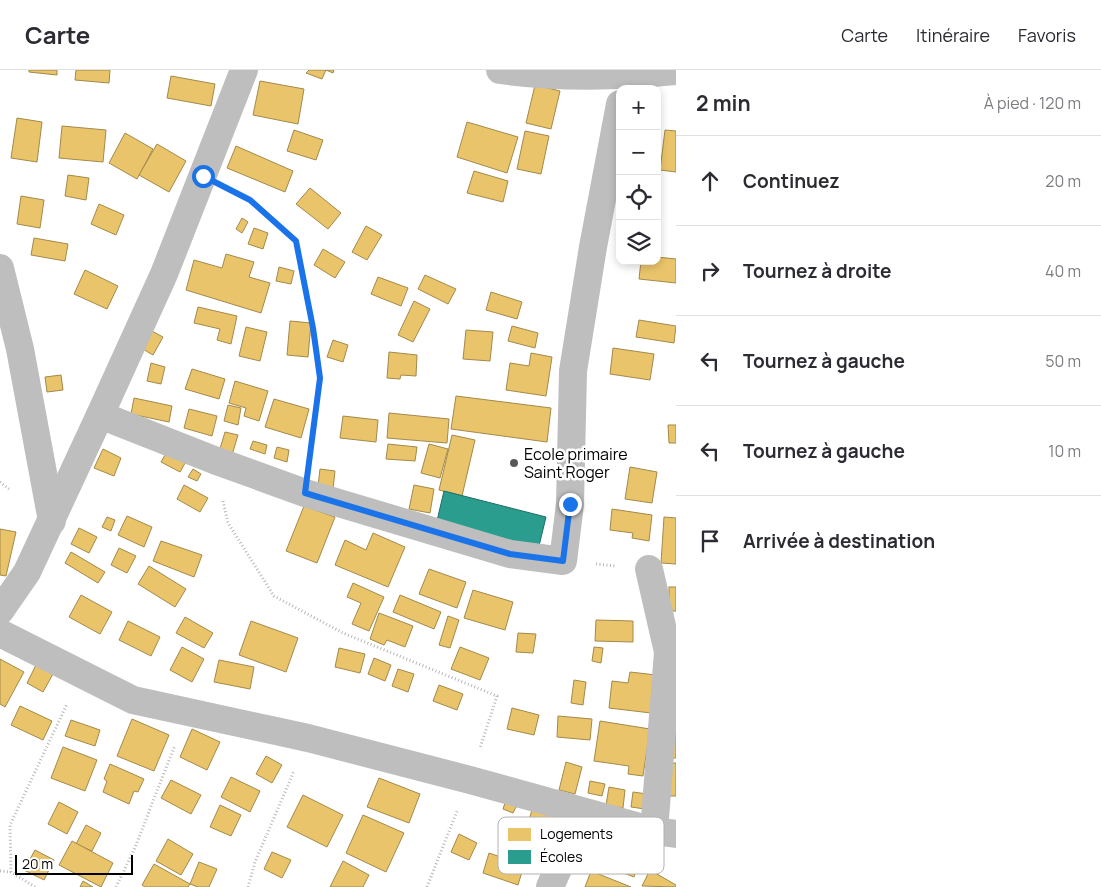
<!DOCTYPE html>
<html lang="fr">
<head>
<meta charset="utf-8">
<style>
	:root { --surface:#fff; --page:#f2f2f3; --text:#2b2b33; --muted:#7c7c81; --line:#e1e1e2 }
	body { margin:0; font-family:Manrope,sans-serif; background:var(--page); color:var(--text) }
	.controls { position:absolute; right:15px; top:15px; display:grid; overflow:hidden; border-radius:10px; box-shadow:0 2px 8px #0003 }
	.controls button { width:45px; height:45px; display:grid; place-items:center; padding:0; border:0; border-bottom:1px solid var(--line); background:var(--surface); color:var(--text); font:25px sans-serif }
	.scale { position:absolute; left:15px; bottom:12px; width:118px; box-sizing:border-box; padding-left:5px; border:2px solid #000; border-top:0; font-size:14px; line-height:18px; white-space:nowrap; color:#000; -webkit-text-stroke:4px #fff; paint-order:stroke }
	.stop { position:absolute; width:15px; height:15px; margin:-11px; border:4px solid #1a73e8; border-radius:50%; background:#fff }
	.stop.end { background:#1a73e8; border-color:#fff; box-shadow:0 1px 5px #0008 }
	.list { margin:0; padding:0; list-style:none }
	h2 { display:flex; justify-content:space-between; align-items:center; height:65px; margin:0; padding:0 20px; font-size:21px }
	h2 small { font-size:16px; font-weight:400; color:var(--muted) }
	.list li { display:grid; grid-template-columns:32px 1fr auto; gap:15px; align-items:center; box-sizing:border-box; height:90px; padding:0 20px; border-top:1px solid var(--line) }
	.list b { display:block; font-size:19px; white-space:nowrap }
	.list em { font-size:16px; font-style:normal; color:var(--muted) }
	.icon { flex:none; width:28px; height:28px; fill:none; stroke:currentColor; stroke-width:2; stroke-linecap:round; stroke-linejoin:round }
	.map { position:relative; flex:none; width:676px; height:817px; overflow:hidden }
	header { display:flex; align-items:center; gap:30px; box-sizing:border-box; height:70px; padding:0 25px; background:var(--surface); border-bottom:1px solid var(--line) }
	header strong { font-size:24px }
	nav { display:flex; gap:28px; margin-inline-start:auto; font-size:18px }
	main { display:flex }
	aside { flex:1; background:var(--surface) }
	.map>svg:first-child { display:block }
</style>
</head>
<body>
<header>
<strong>Carte</strong>
<nav><a>Carte</a><a>Itinéraire</a><a>Favoris</a></nav>
</header>
<main>
<div class="map">
<svg width="676" height="817" viewBox="0 0 676 817">
	<rect width="100%" height="100%" fill="#fff"/>
	<!-- homes -->
	<g fill="#e9c46a" stroke="#a3894a">
		<polygon points="29,0 57,0 57,5 29,2"/>
		<polygon points="76,0 110,0 109,13 75,10"/>
		<polygon points="309,0 334,0 333,3 326,0 322,9 306,3"/>
		<polygon points="171,6 215,14 211,36 167,28"/>
		<polygon points="260,11 304,19 298,54 253,45"/>
		<polygon points="535,15 560,21 551,59 526,53"/>
		<polygon points="17,48 42,52 37,92 11,88"/>
		<polygon points="467,52 518,67 507,103 457,87"/>
		<polygon points="62,56 106,60 103,92 59,88"/>
		<polygon points="294,60 323,70 316,90 287,81"/>
		<polygon points="665,60 676,61 676,102 660,100"/>
		<polygon points="525,61 549,66 541,104 517,99"/>
		<polygon points="125,63 153,79 137,109 109,93"/>
		<polygon points="157,74 186,91 169,122 139,105"/>
		<polygon points="236,76 293,101 285,122 227,98"/>
		<polygon points="474,101 508,111 503,132 467,123"/>
		<polygon points="68,105 89,108 86,130 65,126"/>
		<polygon points="310,118 341,143 328,159 296,134"/>
		<polygon points="21,126 44,130 40,158 17,154"/>
		<polygon points="99,134 124,145 116,165 91,154"/>
		<polygon points="242,148 248,152 242,163 236,159"/>
		<polygon points="366,156 382,165 367,190 352,182"/>
		<polygon points="254,158 268,163 263,179 248,174"/>
		<polygon points="34,168 68,174 65,191 31,185"/>
		<polygon points="323,179 345,192 335,208 314,195"/>
		<polygon points="226,184 254,192 249,207 270,213 261,243 186,220 194,190 222,198"/>
		<polygon points="657,187 676,189 676,213 639,209 641,191 657,191"/>
		<polygon points="279,197 294,201 291,214 276,211"/>
		<polygon points="85,200 118,216 107,239 74,224"/>
		<polygon points="425,205 456,219 448,234 418,219"/>
		<polygon points="378,207 408,218 401,236 371,224"/>
		<polygon points="491,222 522,232 517,249 486,240"/>
		<polygon points="414,231 430,239 413,272 398,265"/>
		<polygon points="198,237 237,246 231,274 217,270 220,259 194,253"/>
		<polygon points="639,250 676,256 674,273 636,267"/>
		<polygon points="290,251 311,253 308,287 287,285"/>
		<polygon points="512,256 538,263 535,278 508,271"/>
		<polygon points="246,257 267,262 260,291 239,286"/>
		<polygon points="150,260 163,267 153,285 141,278"/>
		<polygon points="466,260 493,262 490,291 463,289"/>
		<polygon points="333,270 348,275 343,292 327,287"/>
		<polygon points="613,278 654,284 650,310 610,304"/>
		<polygon points="389,282 417,285 416,306 401,305 400,309 387,308"/>
		<polygon points="531,283 552,287 546,326 506,320 510,293 529,296"/>
		<polygon points="151,293 165,297 161,314 147,311"/>
		<polygon points="192,299 225,309 219,329 185,319"/>
		<polygon points="61,305 63,320 47,322 45,307"/>
		<polygon points="235,311 268,321 259,351 244,346 246,338 229,333"/>
		<polygon points="456,326 551,338 547,372 451,359"/>
		<polygon points="134,328 172,336 169,352 131,344"/>
		<polygon points="274,329 309,339 301,368 265,357"/>
		<polygon points="228,335 241,338 238,355 224,351"/>
		<polygon points="189,339 217,346 212,366 184,358"/>
		<polygon points="389,343 449,349 447,373 387,368"/>
		<polygon points="343,346 378,350 376,372 340,368"/>
		<polygon points="668,355 676,355 676,373 669,373"/>
		<polygon points="225,362 238,365 232,385 219,382"/>
		<polygon points="452,365 475,370 462,426 439,420"/>
		<polygon points="253,371 267,375 265,384 250,379"/>
		<polygon points="388,374 417,377 415,391 386,389"/>
		<polygon points="429,374 448,379 440,408 421,403"/>
		<polygon points="277,377 289,380 287,392 274,388"/>
		<polygon points="169,378 188,388 180,402 161,392"/>
		<polygon points="103,379 121,388 114,406 94,398"/>
		<polygon points="630,397 657,402 652,433 625,429"/>
		<polygon points="193,399 201,404 197,411 188,407"/>
		<polygon points="320,399 335,401 333,419 318,416"/>
		<polygon points="184,415 208,428 200,442 177,429"/>
		<polygon points="414,415 434,419 430,443 409,439"/>
		<polygon points="304,436 335,447 317,493 286,481"/>
		<polygon points="612,439 652,445 649,471 632,468 633,463 610,460"/>
		<polygon points="127,446 152,457 144,477 118,465"/>
		<polygon points="107,447 115,450 111,461 102,457"/>
		<polygon points="664,447 676,448 676,494 661,493"/>
		<polygon points="79,458 97,467 89,483 71,474"/>
		<polygon points="0,459 16,462 6,506 0,505"/>
		<polygon points="373,463 405,477 388,517 335,495 345,470 366,480"/>
		<polygon points="161,471 202,485 194,507 153,491"/>
		<polygon points="119,478 136,486 127,503 111,495"/>
		<polygon points="71,482 105,502 98,513 65,493"/>
		<polygon points="149,496 186,519 175,537 138,514"/>
		<polygon points="429,499 466,512 457,538 419,524"/>
		<polygon points="353,513 384,527 369,561 352,554 361,533 347,527"/>
		<rect x="669" y="517" width="7" height="24"/>
		<polygon points="473,520 513,532 505,560 464,548"/>
		<polygon points="81,525 112,542 100,564 69,547"/>
		<polygon points="400,525 441,542 434,559 393,542"/>
		<polygon points="379,543 413,556 405,577 387,570 384,575 370,569"/>
		<polygon points="448,546 459,550 450,578 439,575"/>
		<polygon points="185,547 213,563 204,578 176,563"/>
		<polygon points="596,550 633,551 633,572 595,571"/>
		<polygon points="128,551 160,567 151,586 119,570"/>
		<polygon points="251,551 298,568 286,602 239,585"/>
		<polygon points="518,563 536,564 533,583 516,582"/>
		<polygon points="182,577 204,589 192,612 170,600"/>
		<polygon points="460,577 489,588 480,610 451,599"/>
		<polygon points="594,577 603,578 601,593 592,591"/>
		<polygon points="339,578 365,584 360,603 335,597"/>
		<polygon points="374,588 391,595 385,611 368,604"/>
		<polygon points="0,589 24,602 5,637 0,634"/>
		<polygon points="219,590 254,597 250,619 214,612"/>
		<polygon points="36,595 53,604 43,622 27,613"/>
		<polygon points="398,599 414,604 408,622 392,616"/>
		<polygon points="630,602 656,605 651,643 609,638 612,611 628,613"/>
		<polygon points="574,610 586,612 583,635 571,633"/>
		<polygon points="439,615 463,624 457,640 433,631"/>
		<polygon points="20,636 52,651 43,670 11,655"/>
		<polygon points="512,638 539,645 534,665 507,659"/>
		<polygon points="558,646 592,649 590,670 557,667"/>
		<polygon points="132,649 169,665 154,701 117,686"/>
		<polygon points="71,650 100,660 95,676 65,666"/>
		<polygon points="600,651 650,659 643,706 628,704 629,696 594,691"/>
		<polygon points="671,657 676,658 676,688 670,688"/>
		<polygon points="192,659 220,672 207,700 180,687"/>
		<polygon points="63,677 97,690 85,721 51,708"/>
		<polygon points="266,686 282,695 272,713 256,704"/>
		<polygon points="566,692 582,697 575,724 559,720"/>
		<polygon points="665,693 676,693 676,726 664,726"/>
		<polygon points="110,694 144,709 138,722 134,721 129,734 103,722 107,711 104,709"/>
		<polygon points="231,707 260,721 250,742 221,727"/>
		<polygon points="379,708 420,724 409,753 367,737"/>
		<polygon points="171,710 201,725 191,744 161,728"/>
		<polygon points="590,711 605,714 602,726 588,723"/>
		<polygon points="609,717 625,720 623,738 606,735"/>
		<polygon points="633,722 647,724 645,739 631,737"/>
		<polygon points="303,725 343,745 327,777 287,757"/>
		<polygon points="506,730 517,735 513,743 503,739"/>
		<polygon points="59,732 78,742 67,764 48,754"/>
		<polygon points="220,735 241,745 231,766 210,757"/>
		<polygon points="533,736 567,744 562,766 527,757"/>
		<polygon points="363,745 404,763 386,802 346,783"/>
		<polygon points="86,755 101,763 92,781 76,774"/>
		<polygon points="459,764 477,773 469,790 451,782"/>
		<polygon points="628,767 646,774 634,807 616,800"/>
		<polygon points="168,769 193,784 181,805 156,791"/>
		<polygon points="72,771 113,793 101,817 59,795"/>
		<polygon points="35,780 54,790 44,810 24,800"/>
		<polygon points="272,782 291,790 282,808 264,799"/>
		<polygon points="489,783 524,795 518,815 483,803"/>
		<polygon points="343,791 369,805 363,817 330,817"/>
		<polygon points="199,792 217,799 209,817 198,817 190,814"/>
		<polygon points="154,794 190,814 188,817 145,817 142,815"/>
		<polygon points="650,800 676,815 676,817 642,816"/>
		<polygon points="591,801 631,817 585,817"/>
		<polygon points="83,811 93,817 80,817"/>
	</g>
	<!-- schools -->
	<polygon fill="#2a9d8f" stroke="#1d6e64" points="444,421 546,447 538,480 436,455"/>
	<g fill="none" stroke-linecap="round" stroke-linejoin="round">
		<!-- path -->
		<g stroke="#b8b8b8" stroke-width="3" stroke-dasharray="1 2.5" stroke-linecap="butt">
			<polyline points="234,122 250,130 296,171 313,258 320,308 310,387"/>
			<polyline points="0,412 9,419"/>
			<polyline points="223,431 228,453 274,526 343,563 497,626 480,678"/>
			<polyline points="596,494 615,496"/>
			<polyline points="0,801 11,802"/>
			<polyline points="35,817 11,802 10,755 67,634"/>
			<polyline points="116,817 134,780 175,675"/>
			<polyline points="248,817 255,792 294,701"/>
			<polyline points="427,817 457,741"/>
		</g>
		<!-- minor -->
		<g stroke="#bebebe" stroke-width="28">
			<path d="M500,0C559,8 618,7 676,1"/>
			<polyline points="0,198 20,279 52,451"/>
			<polyline points="100,345 214,390 305,423 510,484 563,491 570,434 573,301 593,177 620,34"/>
			<polyline points="649,499 668,582 654,761"/>
			<polyline points="0,541 27,502 100,345 164,204 244,0"/>
			<polyline points="0,563 133,630 308,668 470,710 654,761 676,764"/>
			<polyline points="550,817 583,742"/>
		</g>
	</g>
	<g fill="none" stroke-linecap="round" stroke-linejoin="round">
		<!-- route -->
		<polyline stroke="#1a73e8" stroke-width="6" points="203,106 250,130 296,171 313,258 320,308 305,423 510,484 563,491 570,434"/>
	</g>
	<!-- markers -->
	<circle fill="#595959" stroke="#fff" stroke-width="2" cx="514" cy="393" r="5"/>
	<g text-anchor="middle" dominant-baseline="central" stroke-width="5" stroke-linejoin="round" paint-order="stroke">
		<!-- poi labels -->
		<g font-size="16" fill="#000" stroke="#fff" text-anchor="start">
			<text x="524" y="384">Ecole primaire<tspan x="524" dy="18">Saint Roger</tspan></text>
		</g>
	</g>
	<!-- legend -->
	<rect x="498" y="747" width="166" height="57" rx="8" fill="#fff" stroke="#b2b2b2" stroke-width="1"/>
	<rect x="508" y="758" width="23" height="13" fill="#e9c46a"/>
	<rect x="508" y="780" width="23" height="14" fill="#2a9d8f"/>
	<g font-size="14" fill="#000">
		<text x="540" y="769">Logements</text>
		<text x="540" y="792">Écoles</text>
	</g>
</svg>
<div class="controls">
<button>+</button>
<button>−</button>
<button><svg class="icon" aria-label="locate" viewBox="0 0 24 24"><circle cx="12" cy="12" r="6"/><path d="M12 2v4M12 18v4M2 12h4M18 12h4"/></svg></button>
<button><svg class="icon" aria-label="layers" viewBox="0 0 24 24"><path d="M12 4l9 5-9 5-9-5zM3 14l9 5 9-5"/></svg></button>
</div>
<div class="scale">20 m</div>
<div class="stop" style="left:203px;top:106px"></div>
<div class="stop end" style="left:570px;top:434px"></div>
</div>
<aside>
<h2>2 min<small>À pied · 120 m</small></h2>
<ul class="list">
<li><svg class="icon" aria-label="ahead" viewBox="0 0 24 24"><path d="M12 20V5M6 11l6-6 6 6"/></svg><div><b>Continuez</b></div><em>20 m</em></li>
<li><svg class="icon" aria-label="right" viewBox="0 0 24 24"><path d="M7 20v-9h11M14 6l5 5-5 5"/></svg><div><b>Tournez à droite</b></div><em>40 m</em></li>
<li><svg class="icon" aria-label="left" viewBox="0 0 24 24"><path d="M17 20v-9H6M10 6l-5 5 5 5"/></svg><div><b>Tournez à gauche</b></div><em>50 m</em></li>
<li><svg class="icon" aria-label="left" viewBox="0 0 24 24"><path d="M17 20v-9H6M10 6l-5 5 5 5"/></svg><div><b>Tournez à gauche</b></div><em>10 m</em></li>
<li><svg class="icon" aria-label="arrive" viewBox="0 0 24 24"><path d="M6 21V4h12l-3 4 3 4H6"/></svg><div><b>Arrivée à destination</b></div></li>
</ul>
</aside>
</main>
</body>
</html>
